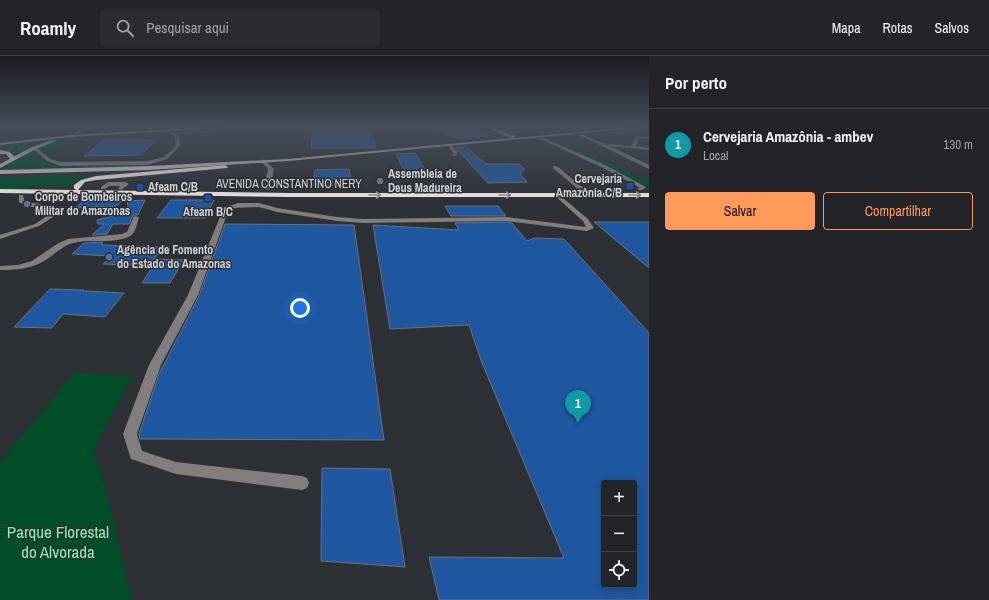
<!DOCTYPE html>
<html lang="pt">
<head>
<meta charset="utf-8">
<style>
	:root { --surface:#222428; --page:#2a2c30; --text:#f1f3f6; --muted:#a2a4a8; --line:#3f4145; --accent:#ff9b5a }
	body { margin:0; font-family:"Archivo Narrow",sans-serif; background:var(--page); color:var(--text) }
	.controls { position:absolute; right:12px; bottom:12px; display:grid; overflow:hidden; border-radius:4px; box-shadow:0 2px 10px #0003 }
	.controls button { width:36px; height:36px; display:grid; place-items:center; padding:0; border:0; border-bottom:1px solid var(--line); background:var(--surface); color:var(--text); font:20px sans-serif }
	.you { position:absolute; left:300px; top:252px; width:14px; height:14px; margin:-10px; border:3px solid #fff; border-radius:50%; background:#1a73e8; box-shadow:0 0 0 6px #1a73e833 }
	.badge { display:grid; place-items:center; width:26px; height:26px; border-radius:50%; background:var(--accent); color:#fff; font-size:13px; font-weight:700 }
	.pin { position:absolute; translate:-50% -33px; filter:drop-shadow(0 1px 2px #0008) }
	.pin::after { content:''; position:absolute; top:21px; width:14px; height:12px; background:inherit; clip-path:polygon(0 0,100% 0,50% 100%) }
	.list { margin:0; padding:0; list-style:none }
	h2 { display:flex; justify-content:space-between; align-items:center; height:52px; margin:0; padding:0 16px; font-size:17px }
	h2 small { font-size:13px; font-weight:400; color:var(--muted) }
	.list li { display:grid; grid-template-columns:26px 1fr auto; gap:12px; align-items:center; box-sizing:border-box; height:72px; padding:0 16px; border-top:1px solid var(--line) }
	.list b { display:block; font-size:15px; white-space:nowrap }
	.list p { margin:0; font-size:13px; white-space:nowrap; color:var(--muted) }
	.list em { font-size:13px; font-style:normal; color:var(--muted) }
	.actions { display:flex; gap:8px; padding:12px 16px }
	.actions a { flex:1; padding:9px 0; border:1px solid var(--accent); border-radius:4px; text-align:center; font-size:14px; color:var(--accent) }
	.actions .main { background:var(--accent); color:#111 }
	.icon { flex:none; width:22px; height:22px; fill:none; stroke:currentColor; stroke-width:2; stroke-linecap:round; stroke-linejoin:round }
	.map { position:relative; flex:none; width:649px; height:544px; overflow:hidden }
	header { display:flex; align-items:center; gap:24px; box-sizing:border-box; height:56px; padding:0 20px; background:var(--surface); border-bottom:1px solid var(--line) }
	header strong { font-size:19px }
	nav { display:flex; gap:22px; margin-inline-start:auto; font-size:14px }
	.search { width:280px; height:36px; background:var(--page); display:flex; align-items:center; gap:10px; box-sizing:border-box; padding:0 14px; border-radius:4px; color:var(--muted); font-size:15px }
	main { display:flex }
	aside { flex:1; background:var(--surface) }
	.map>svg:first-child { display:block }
</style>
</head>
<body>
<header>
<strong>Roamly</strong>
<div class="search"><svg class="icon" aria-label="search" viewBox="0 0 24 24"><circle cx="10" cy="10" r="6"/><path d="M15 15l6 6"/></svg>Pesquisar aqui</div>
<nav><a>Mapa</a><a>Rotas</a><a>Salvos</a></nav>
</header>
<main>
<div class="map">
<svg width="649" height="544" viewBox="0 0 649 544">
	<rect width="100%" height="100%" fill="#2d3035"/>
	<!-- green -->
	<g fill="#004d28">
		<polygon points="65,82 30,92 16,100 14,97 0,95 0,89"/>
		<polygon points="75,82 46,100 40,96 39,92 55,86"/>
		<polygon points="552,82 649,125 649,130 645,130 545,83"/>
		<polygon points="31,95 47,106 55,109 132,109 130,111 0,113"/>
		<polygon points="97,119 84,122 73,127 72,130 33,130 22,137 39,137 36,138 0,138 0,122"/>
		<polygon points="74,317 132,320 93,395 104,424 132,544 0,544 0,406"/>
	</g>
	<!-- building -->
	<g fill="#1f58a0" stroke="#6e7277" fill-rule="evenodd">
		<polygon points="313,71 369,71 376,92 311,92"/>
		<polygon points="433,71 469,71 489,80 457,83"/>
		<polygon points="104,84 155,84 141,99 84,100"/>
		<polygon points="465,90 486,108 519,108 524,113 520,118 527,126 488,127 456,92"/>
		<polygon points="415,97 429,120 407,120 396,98"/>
		<polygon points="349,113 352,129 313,130 315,114"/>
		<polygon points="89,140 126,140 117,150 75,152"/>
		<polygon points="145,144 138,159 133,159 129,168 113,168 107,178 92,179 104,168 98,168 97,164 113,160 117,156 118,159 129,156 127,145"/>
		<polygon points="171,144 214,144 205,162 157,162"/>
		<polygon points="445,150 498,150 506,160 451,160"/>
		<path d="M507,166L512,167L527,185L534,182L564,183L649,277V544H439L429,501L564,502L482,307L469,269L390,273L373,169L459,174L455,167ZM604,427H634V529H604Z"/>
		<polygon points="594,166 649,166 649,212"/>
		<polygon points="225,168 354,169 384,384 140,383 139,378 159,318 199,240"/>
		<polygon points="103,186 101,189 163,191 149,210 103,208 111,200 72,198 84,187"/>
		<polygon points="158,203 184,204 170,227 142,227"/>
		<polygon points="50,233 84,234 83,235 124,237 105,261 63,258 52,272 14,271"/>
		<polygon points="322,412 390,413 405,511 321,505"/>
	</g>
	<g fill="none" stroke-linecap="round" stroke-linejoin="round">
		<!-- path -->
		<polyline stroke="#828488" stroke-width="1" stroke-dasharray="1 1.5" stroke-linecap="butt" points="469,71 478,75"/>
		<!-- minor -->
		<g fill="#827e7d" fill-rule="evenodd">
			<polygon points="92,71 105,71 81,75 73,83 69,82 79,73"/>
			<polygon points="149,71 153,71 151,77 148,76"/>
			<polygon points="158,74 170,75 179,79 180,90 167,103 148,109 61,110 47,105 32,92 36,91 50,103 61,106 148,105 164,101 176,90 175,81 169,77 158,76"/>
			<polygon points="580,77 607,89 609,88 631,90 636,80 649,81 649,83 639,82 636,90 649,92 649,94 610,90 649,109 649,113 579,79"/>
			<polygon points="540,80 605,109 646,131 642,134 638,134 639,131 601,111 538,82"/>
			<polygon points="447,88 451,88 458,96 456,100 452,100 453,97"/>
			<polygon points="264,103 274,113 270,132 267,134 264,132 268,113 261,105"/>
			<polygon points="553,110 557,110 583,132 583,134 579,134 553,112"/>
			<polygon points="108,126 126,126 129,128 121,134 118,132 120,130 109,130 105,133 101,133 101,131"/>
			<polygon points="557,137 588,163 594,172 587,175 507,165 363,167 337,165 277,156 259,151 233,152 226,161 198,239 161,309 137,378 142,395 176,406 302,420 307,422 309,427 307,432 302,434 176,418 131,403 123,378 149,309 188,239 220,161 229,150 238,147 259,147 277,152 337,161 363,163 507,161 586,171 583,165 555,140 555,138"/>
			<polygon points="19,139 23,139 24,144 28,146 50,150 54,155 53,161 39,170 0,183 0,179 35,168 47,160 48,155 46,153 26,150 19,146"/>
			<path d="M134,160L139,161C137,167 136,177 130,180C113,189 91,182 73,187C62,190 54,199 44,205C31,213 15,214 0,214V210L18,209L32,205L57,188L68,183L122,178L127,176Z"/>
		</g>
		<!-- major -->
		<g fill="#d4cdca" fill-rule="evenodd">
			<polygon points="207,71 236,71 71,81 0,89 0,87 71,79"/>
			<polygon points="483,71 490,71 515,80 515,82 630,71 648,71 288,105 149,114 0,118 0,114 149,110 288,103 512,82"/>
			<polygon points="52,84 56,85 36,93 0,112 0,108 32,91"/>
		</g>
		<!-- highway -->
		<g fill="#f4ece9" fill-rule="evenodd">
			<polygon points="0,94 10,96 16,103 11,104 6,98 0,98"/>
			<polygon points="225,109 228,111 227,112 96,124 85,126 78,134 290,137 649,137 649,141 290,141 0,137 0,133 76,134 74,132 74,129 81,124 96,120"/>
		</g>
	</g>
	<!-- one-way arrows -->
	<defs><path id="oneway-shaft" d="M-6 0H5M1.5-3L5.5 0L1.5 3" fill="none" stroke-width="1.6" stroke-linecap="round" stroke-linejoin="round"/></defs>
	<g stroke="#908e8f">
		<use href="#oneway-shaft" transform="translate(375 139)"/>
		<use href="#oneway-shaft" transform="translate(505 139)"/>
		<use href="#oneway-shaft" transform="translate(635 139)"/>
	</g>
	<!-- sky -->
	<linearGradient id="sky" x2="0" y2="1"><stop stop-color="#191a1d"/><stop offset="0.48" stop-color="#464e5c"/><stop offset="1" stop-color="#464e5c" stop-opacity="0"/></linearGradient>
	<rect width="649" height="147" fill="url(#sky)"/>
	<!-- markers -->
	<circle fill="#6b7280" stroke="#2d3035" stroke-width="1.5" cx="380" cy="125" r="4"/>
	<g fill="#1a4fb4" stroke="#2d3035" stroke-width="1.5">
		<rect x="626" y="126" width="8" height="8" rx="2"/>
		<rect x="136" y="127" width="8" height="8" rx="2"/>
		<rect x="204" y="138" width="8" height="8" rx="2"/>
	</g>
	<g fill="#5c6f8a" stroke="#2d3035" stroke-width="1.5">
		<circle cx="27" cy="148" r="4"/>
		<circle cx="109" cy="201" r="4"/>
	</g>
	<g text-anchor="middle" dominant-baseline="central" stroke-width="3" stroke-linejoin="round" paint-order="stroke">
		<!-- far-poi labels -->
		<g font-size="12" font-weight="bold" fill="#cfd1d4" stroke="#2d3035" text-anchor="start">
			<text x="388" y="118">Assembleia de<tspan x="388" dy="14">Deus Madureira</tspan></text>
			<text x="622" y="123" text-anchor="end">Cervejaria<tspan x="622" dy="14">Amazônia C/B</tspan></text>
			<text x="148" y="131">Afeam C/B</text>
			<text x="35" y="141">Corpo de Bombeiros<tspan x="35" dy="14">Militar do Amazonas</tspan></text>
			<text x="208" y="156" text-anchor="middle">Afeam B/C</text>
			<text x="117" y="194">Agência de Fomento<tspan x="117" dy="14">do Estado do Amazonas</tspan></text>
		</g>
		<!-- far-street labels -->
		<g font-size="12" fill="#cfd1d4" stroke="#2d3035">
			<text x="289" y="128">AVENIDA CONSTANTINO NERY</text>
		</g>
		<!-- near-park labels -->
		<g font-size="17" fill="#78faab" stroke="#2d3035">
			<text x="58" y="475">Parque Florestal<tspan x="58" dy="20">do Alvorada</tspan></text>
		</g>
	</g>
</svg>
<div class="controls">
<button>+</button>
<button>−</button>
<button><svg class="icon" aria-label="locate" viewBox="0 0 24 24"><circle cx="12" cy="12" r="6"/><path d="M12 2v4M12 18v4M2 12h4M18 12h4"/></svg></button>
</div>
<div class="you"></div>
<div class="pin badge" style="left:578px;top:367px;background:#0f9aa8">1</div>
</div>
<aside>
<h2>Por perto<small></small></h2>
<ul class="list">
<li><span class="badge" style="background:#0f9aa8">1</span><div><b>Cervejaria Amazônia - ambev</b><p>Local</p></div><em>130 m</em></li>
</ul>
<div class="actions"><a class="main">Salvar</a><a>Compartilhar</a></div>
</aside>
</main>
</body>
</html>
